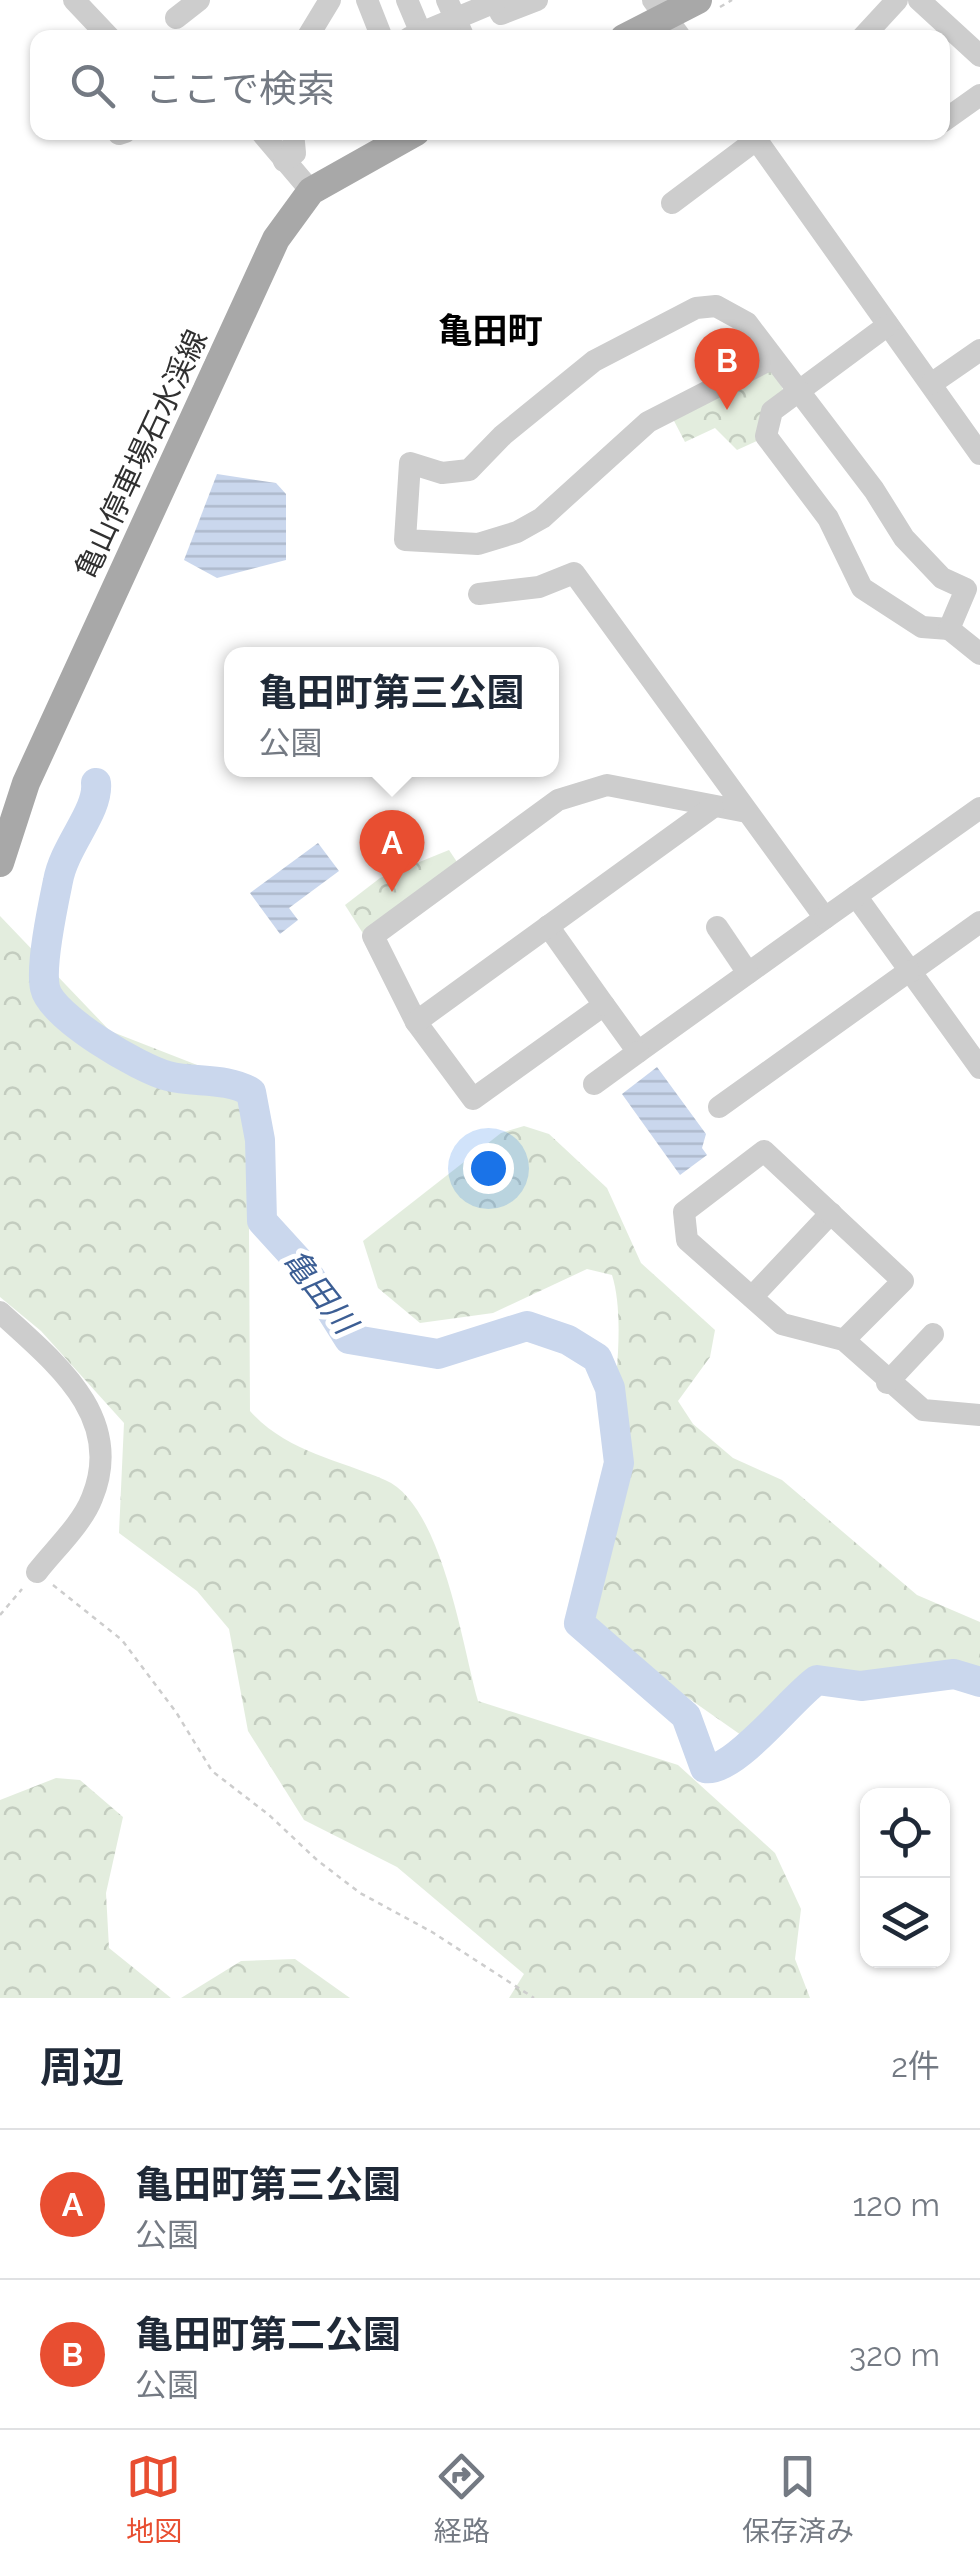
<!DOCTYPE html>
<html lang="ja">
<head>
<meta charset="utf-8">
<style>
	:root { --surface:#fff; --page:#f6f6f7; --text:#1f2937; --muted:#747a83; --line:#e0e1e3; --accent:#e84e31 }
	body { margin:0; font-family:Raleway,"Noto Sans JP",sans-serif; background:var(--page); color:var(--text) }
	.controls { position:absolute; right:30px; bottom:30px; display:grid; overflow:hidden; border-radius:20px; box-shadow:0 2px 8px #0004 }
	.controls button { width:90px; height:90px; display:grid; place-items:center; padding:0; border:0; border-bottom:2px solid var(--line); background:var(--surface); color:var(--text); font:50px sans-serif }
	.you { position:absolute; left:488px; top:1168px; width:35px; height:35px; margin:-25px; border:8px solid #fff; border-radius:50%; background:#1a73e8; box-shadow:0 0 0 15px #1a73e833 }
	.badge { display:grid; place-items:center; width:65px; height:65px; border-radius:50%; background:var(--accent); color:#fff; font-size:32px; font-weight:700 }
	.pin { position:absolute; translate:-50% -82px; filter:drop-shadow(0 2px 5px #0008) }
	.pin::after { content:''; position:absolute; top:52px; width:35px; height:30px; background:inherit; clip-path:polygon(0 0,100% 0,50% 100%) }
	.popup { position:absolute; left:224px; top:647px; width:335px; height:130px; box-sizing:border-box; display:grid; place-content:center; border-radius:20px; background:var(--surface); filter:drop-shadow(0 2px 8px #0005); font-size:32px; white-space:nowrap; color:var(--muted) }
	.popup b { font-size:38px; color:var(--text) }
	.popup::after { content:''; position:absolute; left:50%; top:100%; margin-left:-20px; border:20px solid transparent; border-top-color:var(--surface) }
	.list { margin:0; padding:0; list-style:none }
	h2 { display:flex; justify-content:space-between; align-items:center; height:130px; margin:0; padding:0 40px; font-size:42px }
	h2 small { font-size:32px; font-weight:400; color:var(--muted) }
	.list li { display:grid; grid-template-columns:65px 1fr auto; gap:30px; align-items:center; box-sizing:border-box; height:150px; padding:0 40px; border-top:2px solid var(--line) }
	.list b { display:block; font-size:38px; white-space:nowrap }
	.list p { margin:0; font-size:32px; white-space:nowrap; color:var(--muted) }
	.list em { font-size:32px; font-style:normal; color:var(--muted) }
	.icon { flex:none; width:55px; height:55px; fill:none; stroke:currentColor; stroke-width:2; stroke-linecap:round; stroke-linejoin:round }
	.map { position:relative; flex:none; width:980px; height:1998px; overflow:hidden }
	.search { position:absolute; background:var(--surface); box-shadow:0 2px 8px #0004; left:30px; right:30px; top:30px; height:110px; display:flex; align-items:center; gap:25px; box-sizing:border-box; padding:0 35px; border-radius:20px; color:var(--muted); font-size:38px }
	.sheet { height:430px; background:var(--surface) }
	nav { display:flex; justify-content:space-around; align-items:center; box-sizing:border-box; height:140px; border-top:2px solid var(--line); background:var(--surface); font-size:28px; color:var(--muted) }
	nav a { display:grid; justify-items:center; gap:5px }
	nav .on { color:var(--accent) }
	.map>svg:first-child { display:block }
</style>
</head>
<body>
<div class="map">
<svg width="980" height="1998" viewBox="0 0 980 1998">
	<defs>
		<pattern id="forest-crowns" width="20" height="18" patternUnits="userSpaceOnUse" patternTransform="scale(2.5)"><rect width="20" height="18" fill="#e3edde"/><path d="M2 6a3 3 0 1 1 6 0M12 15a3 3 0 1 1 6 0" fill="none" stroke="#c3ccbf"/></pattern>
		<pattern id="water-rules" width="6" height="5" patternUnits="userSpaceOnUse" patternTransform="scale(2.5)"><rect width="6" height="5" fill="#cad7ed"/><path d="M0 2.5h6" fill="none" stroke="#aeb9cc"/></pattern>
	</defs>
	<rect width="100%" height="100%" fill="#fff"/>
	<!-- forest -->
	<g fill="url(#forest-crowns)">
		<polygon points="766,371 775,372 784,392 759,440 737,450 715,428 685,442 673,419"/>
		<polygon points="449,850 459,865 364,935 345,905 380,878"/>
		<path d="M0,916L110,1031L210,1070L251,1102L263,1125L249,1229L250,1411C287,1452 337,1459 385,1480C442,1504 462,1645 478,1701L678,1765L775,1853L801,1909L795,1959L810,1998H509L524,1974L397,1867L304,1820L248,1731L229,1629L197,1591L119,1533L124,1423L41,1331L0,1297Z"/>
		<path d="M524,1126L549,1134L607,1188L641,1263L715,1330L710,1357L678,1401L693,1424L733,1458L782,1480L917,1595L980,1622V1686L830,1684L741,1735L574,1618C588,1534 636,1351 612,1275L587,1269L493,1313L420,1323L378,1288L363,1241L501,1133Z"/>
		<polygon points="56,1778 80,1780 123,1817 106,1893 109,1948 171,1998 0,1998 0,1800"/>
		<polygon points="295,1959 350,1998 181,1998 241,1961"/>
	</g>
	<!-- water -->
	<g fill="url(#water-rules)">
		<polygon points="217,474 276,483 286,494 286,560 217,578 184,560"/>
		<polygon points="318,843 339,871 289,908 298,920 280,934 250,893"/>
		<polygon points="657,1067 706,1134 702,1148 707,1155 680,1175 622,1094"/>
	</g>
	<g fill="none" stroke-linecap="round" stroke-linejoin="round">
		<!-- river -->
		<path stroke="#cad7ed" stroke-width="30" d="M96,783C99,811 64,846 58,881C53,905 40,965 45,988C51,1017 140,1069 168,1076C195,1083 226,1077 251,1092L260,1140L262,1221L303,1266L349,1339L438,1354L527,1326L568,1340L597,1358L610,1388L619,1463L579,1623L686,1716L705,1768C734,1774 792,1697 817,1680L861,1686L954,1674L980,1682"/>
		<!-- path -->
		<g stroke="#cdcdcd" stroke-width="2.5" stroke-dasharray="5 5" stroke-linecap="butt">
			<polyline points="720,7 732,0"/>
			<polyline points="53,1585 122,1640 176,1712 212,1771 269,1815 317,1860 360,1893 432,1932 534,1998"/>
			<polyline points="0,1615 22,1589"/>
		</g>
		<!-- minor -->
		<g stroke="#cdcdcd" stroke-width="22">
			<polyline points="74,0 110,38"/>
			<polyline points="367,0 382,38"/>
			<polyline points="407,0 423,38"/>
			<polyline points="447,0 464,38"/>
			<polyline points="495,0 501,14 537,0"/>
			<polyline points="653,0 681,38"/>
			<polyline points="919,0 980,56"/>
			<polyline points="176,18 199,0"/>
			<polyline points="307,38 330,0"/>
			<polyline points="409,38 495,2"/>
			<polyline points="862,38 897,0"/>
			<polyline points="942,122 980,95"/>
			<polyline points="261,132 311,191"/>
			<polyline points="751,132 980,454"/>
			<polyline points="119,134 125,132"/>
			<polyline points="284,161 295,153 293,132"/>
			<polyline points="672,203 756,140"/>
			<polyline points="888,325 772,411 766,436 828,518 862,588 922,627 949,629"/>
			<polyline points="773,358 648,422 542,518 517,532 478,544 405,540 410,463 442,473 469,470 503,435 594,361 696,308 716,306 747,323 874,490 904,538 942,578 966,589 949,629 980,654"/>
			<polyline points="931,384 980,350"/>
			<polyline points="479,594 539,587 574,573 825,918 638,1052 604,1005 473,1099 416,1022 373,936 558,800 607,785 747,812"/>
			<polyline points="856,896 980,1068"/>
			<polyline points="825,918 980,808"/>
			<polyline points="548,926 604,1005"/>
			<polyline points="717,927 748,973"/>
			<polyline points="910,972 980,922"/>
			<polyline points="416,1022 713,807"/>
			<polyline points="594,1084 638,1052"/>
			<polyline points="719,1107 909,971"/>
			<polyline points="752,1297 831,1213"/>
			<path d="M0,1312C53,1361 126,1416 92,1498C82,1524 54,1550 37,1572"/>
			<polyline points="844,1340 903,1281 764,1151 684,1212 687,1240 782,1324 844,1340 923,1410 980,1415"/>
			<polyline points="887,1383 933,1334"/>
		</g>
		<!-- major -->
		<g stroke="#a8a8a8" stroke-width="28">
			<polyline points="624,38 698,0"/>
			<polyline points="0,863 26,783 276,239 311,191 416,132"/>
		</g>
	</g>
	<g text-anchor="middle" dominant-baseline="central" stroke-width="10" stroke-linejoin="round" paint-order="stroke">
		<!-- street labels -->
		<g font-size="30" fill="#303030" stroke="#fff">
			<text transform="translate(141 454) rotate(-65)">亀山停車場石水渓線</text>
		</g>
		<!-- water labels -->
		<g font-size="32" font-style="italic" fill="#3c5e94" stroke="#fff">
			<text transform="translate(320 1291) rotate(52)">亀田川</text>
		</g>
		<!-- quarter labels -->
		<g font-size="35" font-weight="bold" fill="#000" stroke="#fff">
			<text x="490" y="330">亀田町</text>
		</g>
	</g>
</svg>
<div class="controls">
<button><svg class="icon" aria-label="locate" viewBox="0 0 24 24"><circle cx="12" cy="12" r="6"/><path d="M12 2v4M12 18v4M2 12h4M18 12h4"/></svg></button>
<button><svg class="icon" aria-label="layers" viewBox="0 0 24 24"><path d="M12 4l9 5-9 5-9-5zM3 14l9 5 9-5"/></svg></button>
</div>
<div class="you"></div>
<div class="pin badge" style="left:392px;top:892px">A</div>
<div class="popup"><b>亀田町第三公園</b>公園</div>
<div class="pin badge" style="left:727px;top:410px">B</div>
<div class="search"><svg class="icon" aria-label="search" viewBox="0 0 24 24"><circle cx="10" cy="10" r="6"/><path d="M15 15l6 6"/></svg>ここで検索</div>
</div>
<section class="sheet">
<h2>周辺<small>2件</small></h2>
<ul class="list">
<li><span class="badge">A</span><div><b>亀田町第三公園</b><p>公園</p></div><em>120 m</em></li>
<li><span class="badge">B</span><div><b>亀田町第二公園</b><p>公園</p></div><em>320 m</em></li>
</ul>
</section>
<nav>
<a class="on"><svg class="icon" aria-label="map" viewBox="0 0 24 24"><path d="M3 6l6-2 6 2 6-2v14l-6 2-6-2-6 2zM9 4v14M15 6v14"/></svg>地図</a>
<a><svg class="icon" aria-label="directions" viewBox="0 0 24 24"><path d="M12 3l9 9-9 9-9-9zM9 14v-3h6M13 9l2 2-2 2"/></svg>経路</a>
<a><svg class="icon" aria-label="saved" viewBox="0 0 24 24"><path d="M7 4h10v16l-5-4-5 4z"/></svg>保存済み</a>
</nav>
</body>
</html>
